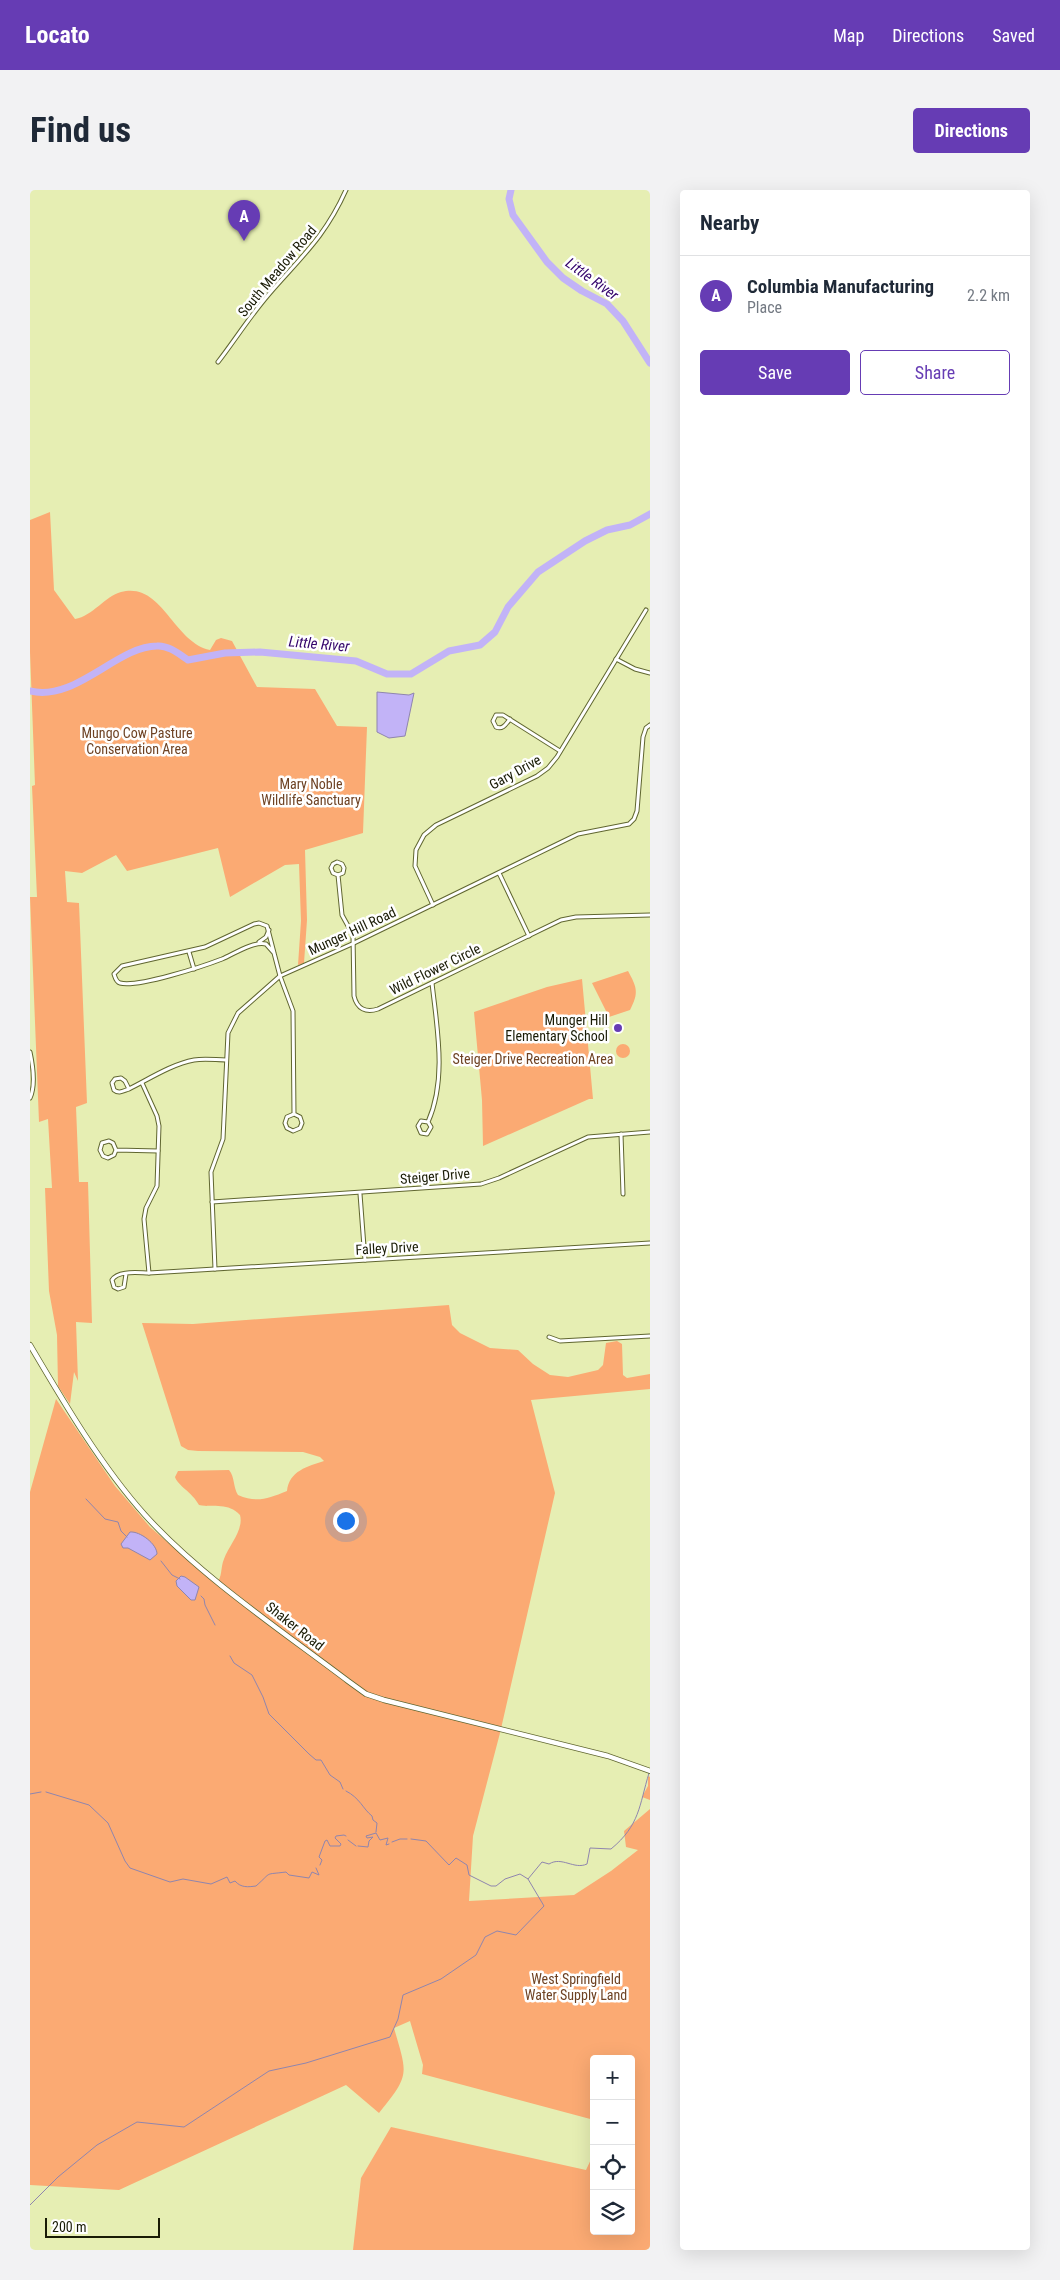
<!DOCTYPE html>
<html lang="en">
<head>
<meta charset="utf-8">
<style>
	:root { --surface:#fff; --page:#f2f2f3; --text:#1f2937; --muted:#747a83; --line:#e0e1e3; --accent:#663cb4 }
	body { margin:0; font-family:"Roboto Condensed",sans-serif; background:var(--page); color:var(--text) }
	.controls { position:absolute; right:15px; bottom:15px; display:grid; overflow:hidden; border-radius:5px; box-shadow:0 5px 20px #0002 }
	.controls button { width:45px; height:45px; display:grid; place-items:center; padding:0; border:0; border-bottom:1px solid var(--line); background:var(--surface); color:var(--text); font:25px sans-serif }
	.scale { position:absolute; left:15px; bottom:12px; width:115px; box-sizing:border-box; padding-left:5px; border:2px solid #191b05; border-top:0; font-size:14px; line-height:18px; white-space:nowrap; color:#191b05; -webkit-text-stroke:4px #fff; paint-order:stroke }
	.you { position:absolute; left:315px; top:1330px; width:18px; height:18px; margin:-12px; border:4px solid #fff; border-radius:50%; background:#1a73e8; box-shadow:0 0 0 8px #1a73e833 }
	.badge { display:grid; place-items:center; width:32px; height:32px; border-radius:50%; background:var(--accent); color:#fff; font-size:16px; font-weight:700 }
	.pin { position:absolute; translate:-50% -41px; filter:drop-shadow(0 1px 2px #0008) }
	.pin::after { content:''; position:absolute; top:26px; width:18px; height:15px; background:inherit; clip-path:polygon(0 0,100% 0,50% 100%) }
	.list { margin:0; padding:0; list-style:none }
	h2 { display:flex; justify-content:space-between; align-items:center; height:65px; margin:0; padding:0 20px; font-size:21px }
	h2 small { font-size:16px; font-weight:400; color:var(--muted) }
	.list li { display:grid; grid-template-columns:32px 1fr auto; gap:15px; align-items:center; box-sizing:border-box; height:80px; padding:0 20px; border-top:1px solid var(--line) }
	.list b { display:block; font-size:19px; white-space:nowrap }
	.list p { margin:0; font-size:16px; white-space:nowrap; color:var(--muted) }
	.list em { font-size:16px; font-style:normal; color:var(--muted) }
	.actions { display:flex; gap:10px; padding:15px 20px }
	.actions a { flex:1; padding:11px 0; border:1px solid var(--accent); border-radius:5px; text-align:center; font-size:18px; color:var(--accent) }
	.actions .main { background:var(--accent); color:#fff }
	.icon { flex:none; width:28px; height:28px; fill:none; stroke:currentColor; stroke-width:2; stroke-linecap:round; stroke-linejoin:round }
	.map { position:relative; flex:none; width:620px; height:2060px; overflow:hidden; border-radius:5px }
	header { display:flex; align-items:center; gap:30px; box-sizing:border-box; height:70px; padding:0 25px; background:var(--accent); color:#fff }
	header strong { font-size:24px }
	nav { display:flex; gap:28px; margin-inline-start:auto; font-size:18px }
	.intro { display:flex; align-items:center; justify-content:space-between; box-sizing:border-box; height:120px; padding:0 30px }
	h1 { margin:0; font-size:35px }
	.button { padding:12px 22px; border-radius:5px; background:var(--accent); color:#fff; font-size:18px; font-weight:700 }
	main { display:flex; gap:30px; padding:0 30px }
	aside { flex:1; background:var(--surface); border-radius:5px; box-shadow:0 5px 20px #0002 }
	.map>svg:first-child { display:block }
</style>
</head>
<body>
<header>
<strong>Locato</strong>
<nav><a>Map</a><a>Directions</a><a>Saved</a></nav>
</header>
<div class="intro"><h1>Find us</h1><a class="button">Directions</a></div>
<main>
<div class="map">
<svg width="620" height="2060" viewBox="0 0 620 2060">
	<rect width="100%" height="100%" fill="#e6eeb3"/>
	<!-- green -->
	<g fill="#fbaa73">
		<path d="M20,322L24,400L45,429C63,426 75,406 91,402C132,391 143,452 180,460L186,450L191,448L202,451L227,497L285,499L307,536L337,537L333,643L275,660L277,730L274,773L268,775L271,731L269,674L255,675L200,707L188,658L97,681L86,665L52,683L35,681L37,712L49,713L57,913L46,917L49,992H58L62,1133L46,1132L48,1191L44,1182L40,1214L28,1196L27,1145L19,1101L15,998H22L18,929L9,932L0,707H7L2,596L5,595L0,462V330Z"/>
		<path d="M598,781C607,798 609,802 600,820L579,827L562,793Z"/>
		<polygon points="552,789 563,909 559,909 453,956 452,910 444,822 517,797"/>
		<circle cx="593" cy="861" r="7"/>
		<path d="M419,1115L422,1135L430,1143L460,1158L488,1160L503,1174L520,1185L538,1187L568,1180L573,1175L576,1153L587,1151L592,1154L593,1185L597,1188L620,1184V1199L501,1210L525,1303L470,1543L443,1646L439,1711L544,1705L581,1681L608,1660L596,1657L594,1641L620,1619V2060H323L331,1988L361,1937L556,1980L564,1963V2041H601V1869H564V1930L392,1884L393,1875L380,1831L364,1838C377,1884 381,1884 349,1923L316,1895L89,2000L0,1995V1302L26,1209L85,1296L120,1337L186,1394C193,1386 190,1379 194,1369C199,1355 214,1340 210,1325C198,1312 185,1318 169,1315C162,1302 148,1296 145,1287L148,1281L199,1280C205,1287 203,1297 208,1305C227,1313 237,1309 257,1301C259,1281 278,1276 294,1271L290,1267L273,1262L168,1261L158,1260L151,1256L112,1133L163,1134Z"/>
		<polygon points="618,1586 620,1587 620,1610 612,1607 618,1596"/>
	</g>
	<!-- water -->
	<g fill="#c2b3f7" stroke="#8f85ae">
		<polygon points="347,502 379,505 384,503 375,546 359,548 347,542"/>
		<path d="M100,1342C110,1341 127,1354 127,1364L120,1370L98,1358H93L91,1354Z"/>
		<polygon points="151,1386 155,1387 169,1397 165,1410 161,1410 147,1396 146,1391"/>
	</g>
	<g fill="none" stroke-linecap="round" stroke-linejoin="round">
		<!-- stream -->
		<g stroke="#8f85ae" stroke-width="1">
			<polyline points="56,1309 75,1329 88,1332 91,1341 97,1347"/>
			<polyline points="131,1371 142,1385 150,1389"/>
			<polyline points="171,1406 174,1409 175,1415 185,1435"/>
			<polyline points="200,1466 204,1473 222,1485 233,1507 239,1524 279,1564 286,1570 291,1570 300,1585 310,1592 313,1599"/>
			<path d="M316,1601C330,1608 333,1619 342,1626L343,1630L347,1633L346,1642"/>
			<path d="M16,1602L59,1615L78,1633L95,1671L100,1678L140,1692L153,1689L181,1694L197,1687L200,1693L205,1691C211,1698 218,1697 226,1696C243,1681 233,1685 256,1682L259,1685L279,1688L282,1682L289,1685L286,1678"/>
			<polyline points="0,1604 11,1602"/>
			<path d="M381,1649L396,1651L419,1675L426,1668L437,1675L439,1685L461,1696H466L475,1689L490,1684L498,1689L512,1672L519,1674C532,1666 544,1680 557,1674L560,1658L581,1659C610,1635 609,1616 619,1583"/>
			<polyline points="318,1650 326,1656"/>
			<polyline points="362,1652 370,1649 377,1649"/>
			<polyline points="328,1656 338,1657 339,1651 343,1647 337,1648 336,1646 346,1643 350,1650 358,1648 356,1655 359,1654"/>
			<polyline points="290,1675 292,1670 289,1667 295,1651 297,1650 300,1656 310,1656 311,1654 305,1648 306,1646 314,1645 316,1646"/>
			<polyline points="0,2015 28,1987 67,1955 107,1932 154,1937 239,1881 276,1873 360,1847 368,1829 373,1805 411,1789 446,1765 455,1747 467,1741 486,1745 514,1716 498,1689"/>
		</g>
		<!-- river -->
		<g stroke="#c2b3f7" stroke-width="7">
			<polyline points="481,0 479,9 483,25 517,72 533,88 552,101 577,114 593,131 620,173"/>
			<path d="M0,501C46,512 87,456 127,456C138,455 149,464 158,470L195,463L230,462L326,471L357,484H381L419,461L450,455L465,442L478,417L508,382L555,351L577,340L600,335L620,324"/>
		</g>
		<!-- minor casing -->
		<g stroke="#606630" stroke-width="5">
			<g id="minor">
				<path d="M188,172C205,150 220,126 239,104C271,67 295,47 316,0"/>
				<polyline points="586,469 605,479 620,483"/>
				<path d="M480,529C476,534 473,540 466,537L463,531L466,525H473L530,561"/>
				<polyline points="469,683 499,746"/>
				<path d="M308,685L303,683L301,678L303,674L307,672L312,674L314,678L313,683L308,685L312,725L323,745L324,806C327,819 336,823 348,819L531,730L546,727L620,725"/>
				<polyline points="403,715 385,676 386,660 394,645 406,635 507,586 518,578 527,567 616,420"/>
				<polyline points="229,752 236,747 239,740"/>
				<polyline points="159,762 164,779"/>
				<path d="M244,763L236,754C223,751 204,764 192,769C174,776 107,798 90,793C86,792 85,787 84,784L92,776L175,757L224,734L229,733L237,736L250,786L263,821L264,924L257,927L255,933L257,938L263,941L270,938L272,933L270,927L264,924"/>
				<path d="M0,862C3,876 6,895 0,908"/>
				<polyline points="112,893 127,926 129,936 127,996 116,1018 114,1029 119,1083"/>
				<path d="M99,899L95,891L91,888L85,889L82,893L84,900C89,904 93,901 99,899C119,889 142,874 164,870C175,868 186,870 196,870"/>
				<path d="M398,932L401,937L397,944L391,943L388,936L391,931L398,932C417,889 407,838 402,793"/>
				<polyline points="591,944 593,1004"/>
				<polyline points="86,960 84,965 78,968 73,966 70,960 72,953 79,951 83,953 86,960 128,961"/>
				<polyline points="330,1004 335,1070"/>
				<polyline points="182,1012 451,994 469,988 558,947 620,942"/>
				<polyline points="185,1079 181,982 193,949 198,843 208,823 250,786 322,754 548,644 599,634 604,629 607,621 613,547 616,538 620,535"/>
				<path d="M96,1084L94,1097L88,1099L84,1097L82,1090C88,1080 109,1083 119,1083L620,1053"/>
				<polyline points="519,1147 530,1151 620,1146"/>
			</g>
		</g>
		<!-- tertiary casing -->
		<g stroke="#606630" stroke-width="6">
			<path id="tertiary" d="M0,1155C33,1211 71,1276 115,1325C170,1386 252,1441 318,1491L336,1504L354,1510L578,1566L620,1581"/>
		</g>
		<!-- minor -->
		<use href="#minor" stroke="#fff" stroke-width="3"/>
		<!-- tertiary -->
		<use href="#tertiary" stroke="#fff" stroke-width="4.5"/>
	</g>
	<!-- markers -->
	<circle fill="#663cb4" stroke="#fff" stroke-width="2" cx="588" cy="838" r="5"/>
	<g text-anchor="middle" dominant-baseline="central" stroke-width="5" stroke-linejoin="round" paint-order="stroke">
		<!-- street labels -->
		<g font-size="14" fill="#191b05" stroke="#fff">
			<text transform="translate(247 81) rotate(-50)">South Meadow Road</text>
			<text transform="translate(485 582) rotate(-29)">Gary Drive</text>
			<text transform="translate(322 741) rotate(-25)">Munger Hill Road</text>
			<text transform="translate(405 779) rotate(-26)">Wild Flower Circle</text>
			<text transform="translate(405 986) rotate(-5)">Steiger Drive</text>
			<text transform="translate(357 1058) rotate(-3)">Falley Drive</text>
			<text transform="translate(265 1436) rotate(38)">Shaker Road</text>
		</g>
		<!-- park labels -->
		<g font-size="14" fill="#6e4223" stroke="#fff">
			<text x="107" y="543">Mungo Cow Pasture<tspan x="107" dy="16">Conservation Area</tspan></text>
			<text x="281" y="594">Mary Noble<tspan x="281" dy="16">Wildlife Sanctuary</tspan></text>
			<text x="503" y="869">Steiger Drive Recreation Area</text>
			<text x="546" y="1789">West Springfield<tspan x="546" dy="16">Water Supply Land</tspan></text>
		</g>
		<!-- poi labels -->
		<g font-size="14" fill="#191b05" stroke="#fff" text-anchor="end">
			<text x="578" y="830">Munger Hill<tspan x="578" dy="16">Elementary School</tspan></text>
		</g>
		<!-- water labels -->
		<g font-size="15" font-style="italic" fill="#33046b" stroke="#fff">
			<text transform="translate(562 89) rotate(36)">Little River</text>
			<text transform="translate(289 454) rotate(5)">Little River</text>
		</g>
	</g>
</svg>
<div class="controls">
<button>+</button>
<button>−</button>
<button><svg class="icon" aria-label="locate" viewBox="0 0 24 24"><circle cx="12" cy="12" r="6"/><path d="M12 2v4M12 18v4M2 12h4M18 12h4"/></svg></button>
<button><svg class="icon" aria-label="layers" viewBox="0 0 24 24"><path d="M12 4l9 5-9 5-9-5zM3 14l9 5 9-5"/></svg></button>
</div>
<div class="scale">200 m</div>
<div class="you"></div>
<div class="pin badge" style="left:214px;top:51px">A</div>
</div>
<aside>
<h2>Nearby<small></small></h2>
<ul class="list">
<li><span class="badge">A</span><div><b>Columbia Manufacturing</b><p>Place</p></div><em>2.2 km</em></li>
</ul>
<div class="actions"><a class="main">Save</a><a>Share</a></div>
</aside>
</main>
</body>
</html>
